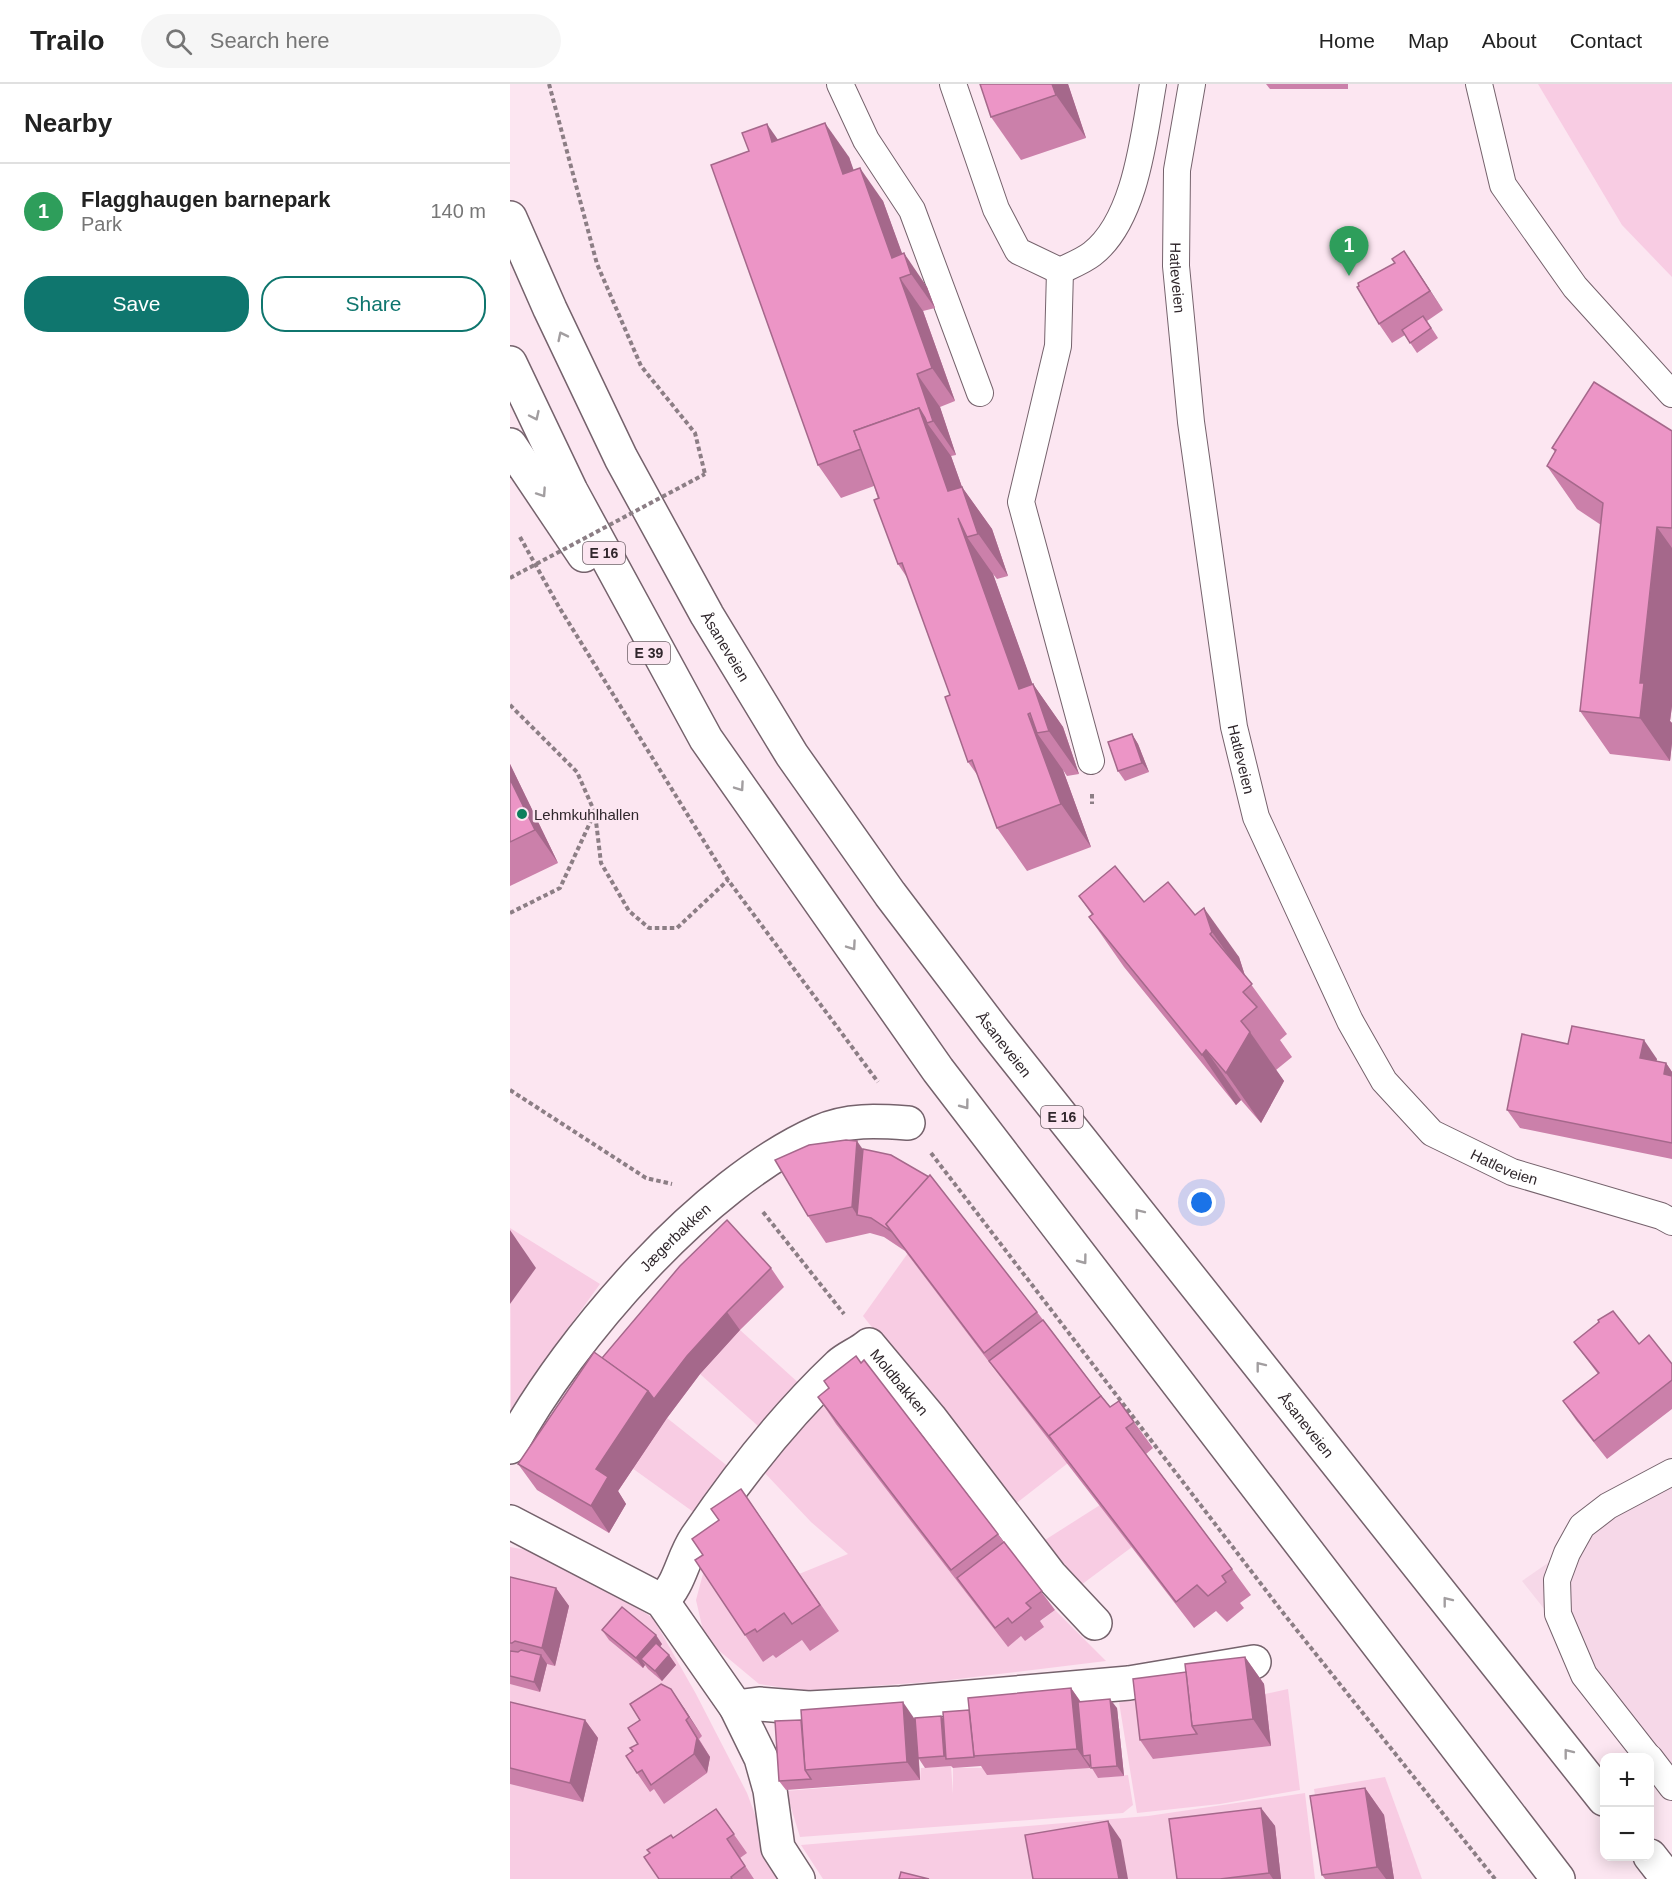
<!DOCTYPE html>
<html lang="en">
<head>
<meta charset="utf-8">
<style>
	:root { --surface:#fff; --page:#f6f6f6; --text:#222; --muted:#767676; --line:#e0e0e0; --accent:#0f766e }
	body { margin:0; font-family:Helvetica,sans-serif; background:var(--page); color:var(--text) }
	.controls { position:absolute; right:18px; bottom:18px; display:grid; overflow:hidden; border-radius:12px; box-shadow:0 3px 15px #0003 }
	.controls button { width:54px; height:54px; display:grid; place-items:center; padding:0; border:0; border-bottom:2px solid var(--line); background:var(--surface); color:var(--text); font:30px sans-serif }
	.you { position:absolute; left:692px; top:1119px; width:21px; height:21px; margin:-15px; border:4px solid #fff; border-radius:50%; background:#1a73e8; box-shadow:0 0 0 9px #1a73e833 }
	.badge { display:grid; place-items:center; width:39px; height:39px; border-radius:50%; background:var(--accent); color:#fff; font-size:20px; font-weight:700 }
	.pin { position:absolute; translate:-50% -50px; filter:drop-shadow(0 2px 3px #0008) }
	.pin::after { content:''; position:absolute; top:32px; width:21px; height:18px; background:inherit; clip-path:polygon(0 0,100% 0,50% 100%) }
	.list { margin:0; padding:0; list-style:none }
	h2 { display:flex; justify-content:space-between; align-items:center; height:78px; margin:0; padding:0 24px; font-size:26px }
	h2 small { font-size:20px; font-weight:400; color:var(--muted) }
	.list li { display:grid; grid-template-columns:39px 1fr auto; gap:18px; align-items:center; box-sizing:border-box; height:96px; padding:0 24px; border-top:2px solid var(--line) }
	.list b { display:block; font-size:22px; white-space:nowrap }
	.list p { margin:0; font-size:20px; white-space:nowrap; color:var(--muted) }
	.list em { font-size:20px; font-style:normal; color:var(--muted) }
	.actions { display:flex; gap:12px; padding:18px 24px }
	.actions a { flex:1; padding:14px 0; border:2px solid var(--accent); border-radius:24px; text-align:center; font-size:21px; color:var(--accent) }
	.actions .main { background:var(--accent); color:#fff }
	.icon { flex:none; width:33px; height:33px; fill:none; stroke:currentColor; stroke-width:2; stroke-linecap:round; stroke-linejoin:round }
	.map { position:relative; flex:none; width:1162px; height:1795px; overflow:hidden }
	header { display:flex; align-items:center; gap:36px; box-sizing:border-box; height:84px; padding:0 30px; background:var(--surface); border-bottom:2px solid var(--line) }
	header strong { font-size:28px }
	nav { display:flex; gap:33px; margin-inline-start:auto; font-size:21px }
	.search { width:420px; height:54px; background:var(--page); display:flex; align-items:center; gap:15px; box-sizing:border-box; padding:0 21px; border-radius:33px; color:var(--muted); font-size:22px }
	main { display:flex }
	aside { flex:1; background:var(--surface) }
	.map>svg:first-child { display:block }
</style>
</head>
<body>
<header>
<strong>Trailo</strong>
<div class="search"><svg class="icon" aria-label="search" viewBox="0 0 24 24"><circle cx="10" cy="10" r="6"/><path d="M15 15l6 6"/></svg>Search here</div>
<nav><a>Home</a><a>Map</a><a>About</a><a>Contact</a></nav>
</header>
<main>
<aside>
<h2>Nearby<small></small></h2>
<ul class="list">
<li><span class="badge" style="background:#2e9e5b">1</span><div><b>Flagghaugen barnepark</b><p>Park</p></div><em>140 m</em></li>
</ul>
<div class="actions"><a class="main">Save</a><a>Share</a></div>
</aside>
<div class="map">
<svg width="1162" height="1795" viewBox="0 0 1162 1795">
	<rect width="100%" height="100%" fill="#fce6f1"/>
	<!-- built -->
	<polygon fill="#f6d8e8" points="1162,1393 1162,1686 1012,1497"/>
	<!-- green -->
	<g fill="#f8cce3">
		<polygon points="1028,0 1162,0 1162,193 1112,141"/>
		<polygon points="0,1144 90,1200 43,1265 1,1333"/>
		<polygon points="398,1169 558,1379 504,1421 353,1232"/>
		<polygon points="230,1246 292,1302 248,1342 190,1290"/>
		<polygon points="314,1311 396,1429 498,1562 545,1526 596,1577 431,1597 295,1607 249,1600 195,1555 186,1516 198,1471 226,1534 253,1578 263,1571 269,1572 292,1556 289,1490 338,1470 301,1438 250,1384"/>
		<polygon points="157,1334 220,1384 189,1432 122,1384"/>
		<polygon points="590,1421 622,1463 571,1501 535,1456"/>
		<polygon points="0,1463 33,1469 89,1500 143,1534 186,1610 237,1709 269,1795 0,1795"/>
		<polygon points="778,1605 790,1706 710,1720 627,1729 609,1618 636,1613 644,1675 761,1662 755,1610"/>
		<polygon points="586,1681 588,1694 618,1691 623,1721 613,1729 290,1753 276,1707 410,1696 411,1684 441,1682 443,1710 443,1684 554,1683 555,1686"/>
		<polygon points="875,1693 912,1795 818,1795 804,1705"/>
		<polygon points="795,1709 805,1795 313,1795 291,1761 638,1732"/>
	</g>
	<g fill="none" stroke-linecap="round" stroke-linejoin="round">
		<!-- service casing -->
		<g stroke="#75626c" stroke-width="28">
			<g id="service">
				<polyline points="330,0 356,56 402,126 470,309"/>
				<path d="M443,0L486,125L508,167L550,187C560,182 573,177 582,170C626,136 634,51 643,0"/>
				<path id="s1" d="M682,0L667,86L666,182L681,338L724,643L746,733L840,937L874,997L922,1049L1002,1088L1151,1132L1162,1138"/>
				<polyline points="969,0 993,101 1065,203 1162,310"/>
				<polyline points="550,187 548,262 511,418 581,677"/>
				<polyline points="1139,1674 1074,1591 1048,1530 1047,1496 1057,1469 1072,1442 1098,1422 1162,1388"/>
				<polyline points="1140,1674 1162,1703"/>
			</g>
		</g>
		<!-- minor casing -->
		<g stroke="#75626c" stroke-width="36">
			<g id="minor">
				<path id="s2" d="M0,1363C60,1253 193,1099 309,1048C338,1035 367,1037 398,1039"/>
				<polyline points="0,1438 152,1517 226,1623 251,1674 260,1706 268,1764 288,1795"/>
				<path id="s3" d="M152,1517C170,1500 172,1475 186,1454C228,1392 275,1332 329,1281C338,1273 350,1269 359,1261L420,1334L540,1491L585,1539"/>
				<polyline points="226,1623 249,1620 299,1624 391,1619 619,1599 744,1578"/>
			</g>
		</g>
		<!-- trunk casing -->
		<g stroke="#75626c" stroke-width="36">
			<g id="trunk">
				<path id="s4" d="M0,134L40,225L111,374L197,531L282,671L380,810L484,947L1094,1715"/>
				<polyline points="0,279 61,407 196,655 428,986 1048,1795"/>
				<polyline points="0,361 74,471"/>
				<polyline points="1140,1772 1158,1795"/>
			</g>
		</g>
		<!-- path -->
		<g stroke="#8c7e85" stroke-width="4" stroke-dasharray="4.5 3" stroke-linecap="butt">
			<polyline points="39,0 87,180 131,282 185,349 195,390"/>
			<polyline points="10,453 49,523 218,796 368,998"/>
			<polyline points="0,621 67,688 85,729 91,779 119,827 139,844 167,844 218,796"/>
			<polyline points="582,710 582,720"/>
			<polyline points="0,829 50,804 84,730"/>
			<polyline points="0,1006 136,1094 162,1100"/>
			<polyline points="421,1069 774,1530 985,1795"/>
			<polyline points="253,1128 334,1230"/>
		</g>
		<!-- service -->
		<use href="#service" stroke="#fff" stroke-width="26"/>
		<!-- minor -->
		<use href="#minor" stroke="#fff" stroke-width="33"/>
		<!-- trunk -->
		<use href="#trunk" stroke="#fff" stroke-width="33"/>
		<!-- path-bridge -->
		<polyline stroke="#8c7e85" stroke-width="4" stroke-dasharray="4.5 3" stroke-linecap="butt" points="0,494 195,390"/>
	</g>
	<!-- wall -->
	<g fill="#cb80aa">
		<polygon points="470,0 558,0 576,54 511,76 481,33"/>
		<polygon points="756,0 838,0 838,5 760,5"/>
		<polygon points="268,56 339,73 343,86 373,117 392,170 417,203 425,224 413,227 445,317 430,323 446,371 441,372 452,403 482,445 498,492 487,495 483,490 522,600 523,600 553,643 569,690 557,692 553,686 581,763 517,787 487,744 468,692 458,678 440,611 398,495 388,480 364,402 331,414 308,381"/>
		<polygon points="894,167 933,226 917,237 928,254 907,269 895,251 882,259 869,240 849,202 885,179"/>
		<polygon points="1162,347 1162,622 1160,637 1162,639 1162,659 1160,677 1100,670 1070,627 1091,441 1067,425 1037,382 1045,368 1042,364"/>
		<polygon points="622,650 628,660 639,688 615,697 608,687"/>
		<polygon points="0,680 48,779 0,802"/>
		<polygon points="569,812 634,818 685,831 729,873 735,892 777,950 770,956 782,973 766,986 774,997 751,1039 731,1016 726,1021 614,883 579,833 582,831"/>
		<polygon points="1058,960 1147,975 1146,977 1156,979 1162,988 1162,1075 1010,1044 997,1026"/>
		<polygon points="353,1065 527,1228 600,1323 624,1338 643,1364 636,1370 722,1485 741,1511 730,1519 734,1524 717,1538 706,1527 684,1544 492,1295 395,1167 374,1153 360,1149 316,1159 298,1132"/>
		<polygon points="261,1184 274,1203 230,1246 190,1290 157,1334 108,1407 116,1420 99,1449 27,1406 8,1380 92,1274"/>
		<polygon points="1064,1258 1162,1280 1162,1325 1097,1375 1066,1336 1053,1317 1088,1290"/>
		<polygon points="308,1313 488,1450 545,1526 530,1537 534,1543 515,1557 511,1552 498,1563 326,1340"/>
		<polygon points="231,1405 329,1547 300,1567 292,1556 266,1574 263,1571 253,1578 235,1551 193,1471 209,1436"/>
		<polygon points="0,1493 46,1504 59,1522 45,1582 37,1580 30,1608 0,1600"/>
		<polygon points="92,1546 152,1560 150,1563 159,1571 166,1581 152,1597 138,1585 135,1581 133,1584 99,1556"/>
		<polygon points="735,1573 754,1600 761,1662 643,1675 630,1656 676,1589"/>
		<polygon points="561,1604 571,1618 607,1624 614,1692 588,1694 580,1681 580,1684 477,1691 471,1682 443,1684 441,1682 415,1684 409,1675 410,1696 276,1706 269,1697 405,1636 431,1632 434,1635 459,1626"/>
		<polygon points="0,1618 75,1636 88,1654 73,1718 0,1700"/>
		<polygon points="174,1624 192,1652 189,1655 200,1673 197,1689 154,1720 144,1705 140,1708 127,1689 123,1667 128,1660"/>
		<polygon points="855,1704 874,1731 884,1795 815,1795 812,1791"/>
		<polygon points="751,1724 765,1742 771,1795 667,1795"/>
		<polygon points="206,1725 237,1769 230,1774 244,1795 149,1795 163,1754"/>
	</g>
	<!-- shaded-wall -->
	<g fill="#a5688b">
		<polygon points="542,0 558,0 576,54 546,11"/>
		<polygon points="315,39 339,73 357,123 333,90"/>
		<polygon points="257,40 280,73 262,58"/>
		<polygon points="350,84 373,117 400,191 382,174"/>
		<polygon points="894,167 907,186 933,226 920,207"/>
		<polygon points="394,169 417,203 425,224 401,190"/>
		<polygon points="390,194 413,227 445,317 422,284"/>
		<polygon points="407,290 430,323 446,371 423,337"/>
		<polygon points="409,324 419,338 417,339 441,372 457,417 452,403 482,445 498,492 438,407"/>
		<polygon points="448,434 457,453 483,490 534,632 523,600 553,643 569,690 509,605"/>
		<polygon points="1147,443 1162,464 1162,622 1160,637 1162,639 1162,659 1160,677 1130,634 1130,599"/>
		<polygon points="518,630 531,649 527,649 553,686 581,763 551,720"/>
		<polygon points="622,650 628,660 639,688 632,679"/>
		<polygon points="0,680 48,779 25,746 0,695"/>
		<polygon points="694,824 729,873 737,898 702,848"/>
		<polygon points="740,948 774,997 751,1039 716,989"/>
		<polygon points="1134,956 1147,975 1143,992 1130,974"/>
		<polygon points="696,966 731,1016 726,1021 692,971"/>
		<polygon points="1156,979 1162,988 1162,1002 1154,990"/>
		<polygon points="347,1057 366,1084 361,1134 347,1131 342,1123"/>
		<polygon points="0,1146 26,1184 0,1220"/>
		<polygon points="217,1228 230,1246 190,1290 157,1334 108,1407 116,1420 99,1449 81,1422 86,1385 138,1307 177,1272"/>
		<polygon points="46,1504 59,1522 45,1582 32,1564"/>
		<polygon points="146,1551 152,1560 136,1580 131,1575 135,1581 133,1584 126,1574"/>
		<polygon points="31,1571 37,1580 30,1608 24,1598"/>
		<polygon points="159,1571 166,1581 152,1597 145,1587"/>
		<polygon points="735,1573 754,1600 761,1662 743,1635"/>
		<polygon points="561,1604 574,1623 573,1672 580,1681 580,1684 567,1665"/>
		<polygon points="161,1605 174,1624 192,1652 179,1633"/>
		<polygon points="600,1615 607,1624 614,1692 607,1682"/>
		<polygon points="393,1618 406,1637 410,1696 397,1678"/>
		<polygon points="431,1632 438,1641 437,1675 434,1672"/>
		<polygon points="75,1636 88,1654 73,1718 60,1699"/>
		<polygon points="176,1636 200,1673 197,1689 184,1670"/>
		<polygon points="855,1704 874,1731 884,1795 876,1795 867,1783"/>
		<polygon points="751,1724 765,1742 771,1795 763,1795 759,1789"/>
		<polygon points="598,1737 611,1756 618,1795 609,1795"/>
	</g>
	<!-- building -->
	<g fill="#ec95c6" stroke="#a5688b" stroke-width="1.5">
		<polygon points="470,0 542,0 546,11 481,33"/>
		<polygon points="315,39 333,90 350,84 382,174 394,169 401,190 390,194 422,284 407,290 423,337 417,339 415,334 409,324 344,347 351,365 308,381 201,81 239,67 232,49 257,40 262,58"/>
		<polygon points="894,167 920,207 869,240 847,203 849,202 848,199 885,179 882,175"/>
		<polygon points="913,232 921,244 900,259 892,246"/>
		<polygon points="1084,298 1162,347 1162,444 1147,443 1130,599 1134,599 1130,634 1070,627 1093,419 1037,382 1046,366 1042,364"/>
		<polygon points="409,324 438,407 452,403 468,450 457,453 448,434 509,605 523,600 539,647 527,649 520,629 518,630 551,720 487,744 462,676 458,678 435,613 440,611 392,479 388,480 364,416 369,414 344,347"/>
		<polygon points="622,650 632,679 608,687 598,658"/>
		<polygon points="0,695 25,746 0,758"/>
		<polygon points="605,782 634,818 658,798 685,831 694,824 702,848 700,850 742,900 733,908 747,923 731,937 740,948 716,989 696,966 692,971 579,833 583,830 569,812"/>
		<polygon points="1062,942 1134,956 1130,974 1156,979 1154,990 1162,992 1162,1059 997,1026 1012,950 1058,960"/>
		<polygon points="336,1056 347,1057 342,1123 298,1132 265,1076 299,1061"/>
		<polygon points="353,1065 381,1071 419,1093 376,1140 382,1148 361,1134 347,1131"/>
		<polygon points="420,1091 527,1228 474,1269 376,1140"/>
		<polygon points="217,1136 261,1184 217,1228 177,1272 144,1315 138,1307 92,1274 170,1182"/>
		<polygon points="1103,1227 1129,1260 1139,1251 1162,1280 1162,1296 1084,1357 1053,1317 1089,1289 1064,1258 1089,1238 1088,1236"/>
		<polygon points="533,1236 591,1312 539,1352 545,1360 479,1277"/>
		<polygon points="84,1268 138,1307 86,1385 98,1393 81,1422 8,1380"/>
		<polygon points="346,1272 351,1279 354,1276 488,1450 441,1486 308,1313 319,1304 314,1297"/>
		<polygon points="591,1312 600,1323 609,1317 624,1338 616,1344 722,1485 712,1492 716,1498 698,1512 687,1501 666,1518 539,1352"/>
		<polygon points="231,1405 310,1521 282,1540 274,1529 247,1548 245,1545 235,1551 185,1476 193,1471 182,1455 209,1436 201,1425"/>
		<polygon points="494,1458 532,1507 516,1519 521,1524 502,1539 498,1534 485,1544 447,1494"/>
		<polygon points="0,1493 46,1504 32,1564 5,1557 2,1559 0,1559"/>
		<polygon points="112,1523 146,1551 126,1574 92,1546"/>
		<polygon points="146,1559 159,1571 145,1587 131,1575"/>
		<polygon points="11,1566 31,1571 24,1598 0,1592 0,1567 8,1568"/>
		<polygon points="735,1573 743,1635 682,1642 675,1580"/>
		<polygon points="676,1588 682,1642 687,1650 630,1656 623,1595"/>
		<polygon points="151,1600 161,1605 179,1633 176,1636 187,1654 184,1670 141,1701 132,1686 127,1689 116,1672 123,1667 120,1664 128,1660 118,1644 130,1636 120,1620"/>
		<polygon points="561,1604 567,1665 464,1672 458,1614"/>
		<polygon points="600,1615 607,1682 581,1684 580,1671 573,1672 568,1618"/>
		<polygon points="0,1618 75,1636 60,1699 0,1684"/>
		<polygon points="393,1618 397,1678 295,1686 291,1626"/>
		<polygon points="459,1626 464,1673 436,1675 433,1628"/>
		<polygon points="431,1632 434,1672 408,1674 405,1634"/>
		<polygon points="291,1636 295,1686 301,1695 269,1697 265,1637"/>
		<polygon points="855,1704 867,1783 812,1791 800,1712"/>
		<polygon points="751,1724 759,1789 710,1795 667,1795 659,1735"/>
		<polygon points="206,1725 224,1750 217,1755 235,1782 221,1793 222,1795 149,1795 134,1773 140,1769 137,1766 161,1751 163,1754"/>
		<polygon points="598,1737 609,1795 523,1795 515,1751"/>
		<polygon points="391,1788 419,1795 389,1795"/>
	</g>
	<!-- one-way arrows -->
	<defs><path id="oneway-chevron" d="M-2-3.5L2.5 0L-2 3.5" fill="none" stroke-width="1.6" stroke-linecap="round" stroke-linejoin="round" transform="scale(1.5)"/></defs>
	<g stroke="#a29ea0">
		<use href="#oneway-chevron" transform="translate(52 252) rotate(-116)"/>
		<use href="#oneway-chevron" transform="translate(25 332) rotate(65)"/>
		<use href="#oneway-chevron" transform="translate(32 409) rotate(56)"/>
		<use href="#oneway-chevron" transform="translate(230 703) rotate(55)"/>
		<use href="#oneway-chevron" transform="translate(342 862) rotate(55)"/>
		<use href="#oneway-chevron" transform="translate(455 1021) rotate(53)"/>
		<use href="#oneway-chevron" transform="translate(629 1129) rotate(-128)"/>
		<use href="#oneway-chevron" transform="translate(573 1176) rotate(53)"/>
		<use href="#oneway-chevron" transform="translate(750 1282) rotate(-128)"/>
		<use href="#oneway-chevron" transform="translate(937 1517) rotate(-128)"/>
		<use href="#oneway-chevron" transform="translate(1058 1669) rotate(-128)"/>
	</g>
	<!-- markers -->
	<circle fill="#0d7f5c" stroke="#fce6f1" stroke-width="2" cx="12" cy="730" r="6"/>
	<g text-anchor="middle" dominant-baseline="central" stroke-width="5" stroke-linejoin="round" paint-order="stroke">
		<!-- shield labels -->
		<g fill="#fce6f1" stroke="#6d6067" stroke-width="1.5">
			<rect x="73" y="458" width="42" height="22" rx="4.5"/>
			<rect x="118" y="558" width="42" height="22" rx="4.5"/>
			<rect x="531" y="1022" width="42" height="22" rx="4.5"/>
		</g>
		<g font-size="14" font-weight="bold" fill="#30272c">
			<text x="94" y="469">E 16</text>
			<text x="139" y="569">E 39</text>
			<text x="552" y="1033">E 16</text>
		</g>
		<!-- street labels -->
		<g font-size="15" fill="#30272c" stroke="#fce6f1">
			<text stroke="none"><textPath href="#s1" startOffset="195">Hatleveien</textPath></text>
			<text stroke="none"><textPath href="#s4" startOffset="480">Åsaneveien</textPath></text>
			<text stroke="none"><textPath href="#s1" startOffset="681">Hatleveien</textPath></text>
			<text stroke="none"><textPath href="#s4" startOffset="966">Åsaneveien</textPath></text>
			<text stroke="none"><textPath href="#s1" startOffset="1185">Hatleveien</textPath></text>
			<text stroke="none"><textPath href="#s2" startOffset="268">Jægerbakken</textPath></text>
			<text stroke="none"><textPath href="#s3" startOffset="381">Moldbakken</textPath></text>
			<text stroke="none"><textPath href="#s4" startOffset="1452">Åsaneveien</textPath></text>
		</g>
		<!-- poi labels -->
		<g font-size="15" fill="#30272c" stroke="#fce6f1" text-anchor="start">
			<text x="24" y="730">Lehmkuhlhallen</text>
		</g>
	</g>
</svg>
<div class="controls">
<button>+</button>
<button>−</button>
</div>
<div class="you"></div>
<div class="pin badge" style="left:839px;top:192px;background:#2e9e5b">1</div>
</div>
</main>
</body>
</html>
